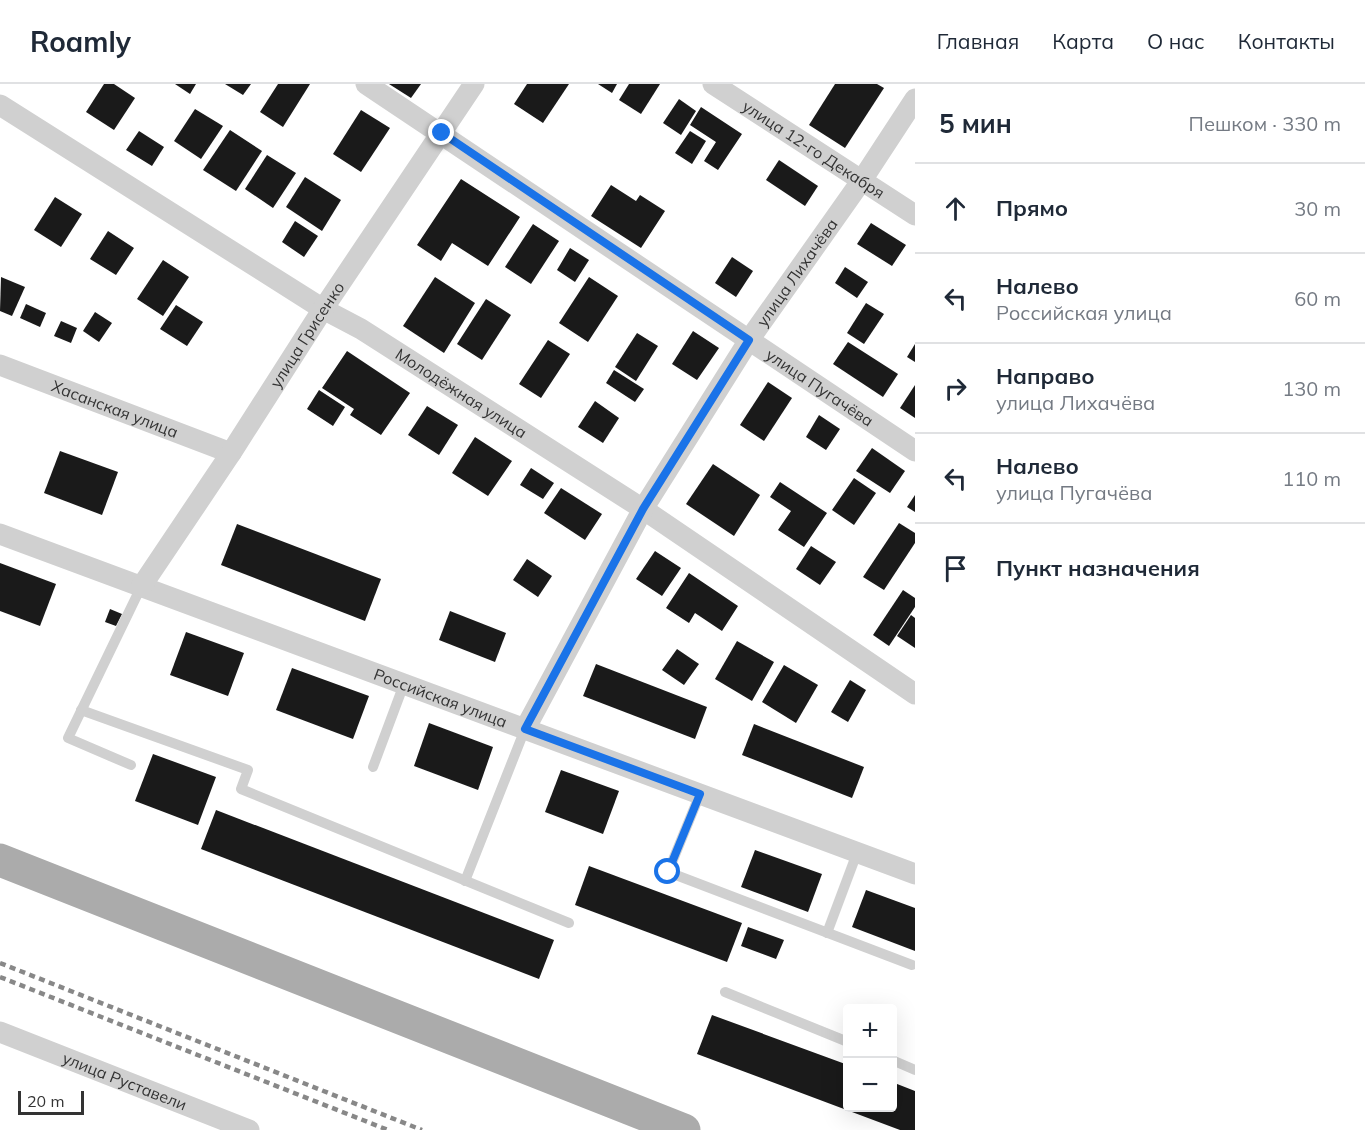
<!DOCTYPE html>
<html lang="ru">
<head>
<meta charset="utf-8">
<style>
	:root { --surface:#fff; --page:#f6f6f7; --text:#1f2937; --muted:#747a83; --line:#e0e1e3 }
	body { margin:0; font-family:Mulish,sans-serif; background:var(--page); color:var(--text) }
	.controls { position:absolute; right:18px; bottom:18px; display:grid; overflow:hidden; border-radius:6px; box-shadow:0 6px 24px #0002 }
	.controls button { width:54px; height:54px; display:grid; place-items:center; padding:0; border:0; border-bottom:2px solid var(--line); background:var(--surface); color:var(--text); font:30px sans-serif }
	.scale { position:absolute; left:18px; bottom:15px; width:66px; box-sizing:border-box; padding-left:6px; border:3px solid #333; border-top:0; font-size:16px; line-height:21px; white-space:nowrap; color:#333; -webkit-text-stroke:4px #fff; paint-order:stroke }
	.stop { position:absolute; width:18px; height:18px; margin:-14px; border:4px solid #1a73e8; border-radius:50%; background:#fff }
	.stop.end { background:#1a73e8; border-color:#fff; box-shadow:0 2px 6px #0008 }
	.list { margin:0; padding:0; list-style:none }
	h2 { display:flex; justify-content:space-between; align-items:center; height:78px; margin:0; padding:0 24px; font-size:26px }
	h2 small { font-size:20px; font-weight:400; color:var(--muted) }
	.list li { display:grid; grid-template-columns:39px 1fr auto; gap:18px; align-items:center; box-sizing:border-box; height:90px; padding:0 24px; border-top:2px solid var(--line) }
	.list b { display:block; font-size:22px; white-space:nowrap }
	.list p { margin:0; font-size:20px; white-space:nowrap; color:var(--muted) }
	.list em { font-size:20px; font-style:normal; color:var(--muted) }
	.icon { flex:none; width:33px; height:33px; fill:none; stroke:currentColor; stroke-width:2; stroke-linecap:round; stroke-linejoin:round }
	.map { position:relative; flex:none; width:915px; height:1046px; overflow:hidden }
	header { display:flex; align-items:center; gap:36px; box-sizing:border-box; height:84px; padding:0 30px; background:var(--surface); border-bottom:2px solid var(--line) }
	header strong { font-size:28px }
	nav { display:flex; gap:33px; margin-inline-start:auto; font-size:21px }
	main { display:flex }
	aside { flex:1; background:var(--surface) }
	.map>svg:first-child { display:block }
</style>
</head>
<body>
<header>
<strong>Roamly</strong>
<nav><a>Главная</a><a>Карта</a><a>О нас</a><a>Контакты</a></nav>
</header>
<main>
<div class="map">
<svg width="915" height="1046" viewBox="0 0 915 1046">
	<rect width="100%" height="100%" fill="#fff"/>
	<!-- building -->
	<g fill="#1a1a1a">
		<polygon points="104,0 114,0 135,14 114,46 86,28"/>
		<polygon points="175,0 196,0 190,10"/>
		<polygon points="225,0 251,0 243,11"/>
		<polygon points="278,0 310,0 283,43 260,28"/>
		<polygon points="389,0 421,0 411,14"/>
		<polygon points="527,0 569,0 543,39 514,20"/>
		<polygon points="598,0 617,0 612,9"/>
		<polygon points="629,0 660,0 641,30 619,16"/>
		<polygon points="835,0 877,0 884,4 845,64 809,41"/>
		<polygon points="679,15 696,27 681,51 663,39"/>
		<polygon points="701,23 742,50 718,86 704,77 716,58 690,41"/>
		<polygon points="195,25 223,42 201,75 174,57"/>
		<polygon points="361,26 390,44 361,88 333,70"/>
		<polygon points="230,46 262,67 236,107 203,86"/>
		<polygon points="139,47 164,63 152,82 126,66"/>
		<polygon points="690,47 706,57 692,80 675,69"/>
		<polygon points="267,71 296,89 273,124 245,105"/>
		<polygon points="779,76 818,102 805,122 766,96"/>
		<polygon points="305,93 341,116 322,147 286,123"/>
		<polygon points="461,95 520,133 488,182 452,159 441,177 417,161"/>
		<polygon points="611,101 636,117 640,111 665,127 641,164 591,132"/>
		<polygon points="55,113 82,130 61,163 34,146"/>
		<polygon points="295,137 318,152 304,173 282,158"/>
		<polygon points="871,139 906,161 892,182 857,160"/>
		<polygon points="533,140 559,157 531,200 505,183"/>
		<polygon points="108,147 134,164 116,191 90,175"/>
		<polygon points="570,164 589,176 575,198 557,186"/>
		<polygon points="732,173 753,187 736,213 715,199"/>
		<polygon points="163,176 189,193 163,232 137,215"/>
		<polygon points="845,183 868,198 857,214 835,199"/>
		<polygon points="1,193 25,203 12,232 0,227"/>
		<polygon points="435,193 475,219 444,269 403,242"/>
		<polygon points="589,193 618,212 588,258 559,239"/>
		<polygon points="486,215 511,231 482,276 457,260"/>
		<polygon points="866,219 884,230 864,260 847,249"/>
		<polygon points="26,220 46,229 40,243 20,234"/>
		<polygon points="176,221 203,238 187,262 160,245"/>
		<polygon points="95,228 112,239 99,258 83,247"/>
		<polygon points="61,237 77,244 71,259 54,252"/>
		<polygon points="693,247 719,264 697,296 672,280"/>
		<polygon points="637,249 658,262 636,297 615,283"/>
		<polygon points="548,256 570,270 541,314 519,300"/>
		<polygon points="848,258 898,290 883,313 833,280"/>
		<polygon points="915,260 915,278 907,273"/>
		<polygon points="347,267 410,309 381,351 350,331 354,325 322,304"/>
		<polygon points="614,286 644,305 635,318 606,299"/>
		<polygon points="768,298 792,314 764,357 740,341"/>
		<polygon points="915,301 915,334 900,324"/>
		<polygon points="319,306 345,323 333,342 307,325"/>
		<polygon points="595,317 619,334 603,359 578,343"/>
		<polygon points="427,322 458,341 439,371 408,351"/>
		<polygon points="819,331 840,345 826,366 806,353"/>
		<polygon points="475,353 512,377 488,412 452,389"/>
		<polygon points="872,364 905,387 890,409 856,387"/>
		<polygon points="60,367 118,388 102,431 44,409"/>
		<polygon points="713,380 760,411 734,452 686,420"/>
		<polygon points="531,384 554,399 543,415 520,401"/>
		<polygon points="854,394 876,409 854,441 832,426"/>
		<polygon points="780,398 827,429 804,463 778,446 791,427 770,413"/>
		<polygon points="561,404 602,430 585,456 544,429"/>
		<polygon points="915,411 915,428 907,423"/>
		<polygon points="899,439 915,449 915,459 884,506 863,493"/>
		<polygon points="237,440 381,495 365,537 221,481"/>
		<polygon points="811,462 836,478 820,501 796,485"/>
		<polygon points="655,467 681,484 662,512 636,495"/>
		<polygon points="527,475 552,492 538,513 513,496"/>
		<polygon points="0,479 56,500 40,542 0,527"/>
		<polygon points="689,489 738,522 722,547 695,529 689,539 666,524"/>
		<polygon points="903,506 915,514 915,523 889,562 873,551"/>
		<polygon points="110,525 122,530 116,542 105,538"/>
		<polygon points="450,527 506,549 495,578 439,556"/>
		<polygon points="911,531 915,534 915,564 897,552"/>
		<polygon points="186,548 244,569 228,612 170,591"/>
		<polygon points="737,557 774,578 752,617 715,595"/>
		<polygon points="677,565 699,580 684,601 662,586"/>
		<polygon points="596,580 707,623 695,655 583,612"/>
		<polygon points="784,581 818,601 796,639 762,618"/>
		<polygon points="292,584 369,612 353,655 276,626"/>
		<polygon points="850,596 866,606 848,638 831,628"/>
		<polygon points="429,639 493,663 478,706 414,682"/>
		<polygon points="754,640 864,683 852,714 742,671"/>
		<polygon points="153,670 216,693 198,741 135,717"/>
		<polygon points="561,686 619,707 603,750 545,728"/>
		<polygon points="216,726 554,856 539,895 201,765"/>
		<polygon points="755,766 822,790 808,828 741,803"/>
		<polygon points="589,782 742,839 727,878 575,821"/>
		<polygon points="866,806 915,824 915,867 852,843"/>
		<polygon points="748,843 784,856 776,875 741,862"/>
		<polygon points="712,931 848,981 848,1024 892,1024 892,998 915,1007 915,1046 900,1046 697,970"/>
	</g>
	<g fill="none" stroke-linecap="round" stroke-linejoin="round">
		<!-- service -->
		<g stroke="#d0d0d0" stroke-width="10">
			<polyline points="81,626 248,686 241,705 569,839"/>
			<polyline points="131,681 68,654 141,503"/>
			<polyline points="373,683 404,600"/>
			<polyline points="700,710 668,788 912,881"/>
			<polyline points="465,797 525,645"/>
			<polyline points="827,849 857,769"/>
			<polyline points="725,908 848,958"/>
			<polyline points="892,976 915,986"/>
		</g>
		<!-- minor -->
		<g stroke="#d0d0d0" stroke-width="21">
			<path id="s1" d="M366,0L915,367"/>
			<path id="s2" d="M713,0L915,131"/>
			<path id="s3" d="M0,21L323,225L361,245L643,425L915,610"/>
			<path id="s4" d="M0,281L231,369"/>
			<path id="s5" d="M0,450L915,790"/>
			<path id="s6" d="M141,503L231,369L323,225L474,0"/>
			<path id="s7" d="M525,645L643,425L749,256L862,96L915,15"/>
			<path id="s8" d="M0,948L249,1046"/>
		</g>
		<!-- primary -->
		<polyline stroke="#ababab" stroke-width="33" points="0,776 684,1046"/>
		<!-- rail -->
		<g stroke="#888" stroke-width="4.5" stroke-dasharray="6 4.5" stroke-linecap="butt">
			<polyline points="0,879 422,1046"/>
			<polyline points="0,893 388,1046"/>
		</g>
	</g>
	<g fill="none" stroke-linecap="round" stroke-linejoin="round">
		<!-- route -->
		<polyline stroke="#1a73e8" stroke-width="8" points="442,49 749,256 643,425 525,645 700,710 668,788"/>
	</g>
	<g text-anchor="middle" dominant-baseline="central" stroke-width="6" stroke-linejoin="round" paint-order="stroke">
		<!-- street labels -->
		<g font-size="16" fill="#333" stroke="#fff">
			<text stroke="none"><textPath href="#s2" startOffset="120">улица 12-го Декабря</textPath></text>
			<text stroke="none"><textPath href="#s7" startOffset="532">улица Лихачёва</textPath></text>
			<text stroke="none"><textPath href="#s6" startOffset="302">улица Грисенко</textPath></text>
			<text stroke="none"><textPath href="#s1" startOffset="546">улица Пугачёва</textPath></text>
			<text stroke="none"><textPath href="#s3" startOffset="544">Молодёжная улица</textPath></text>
			<text stroke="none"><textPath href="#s4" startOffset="123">Хасанская улица</textPath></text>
			<text stroke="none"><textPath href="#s5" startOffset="470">Российская улица</textPath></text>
			<text stroke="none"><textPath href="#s8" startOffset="134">улица Руставели</textPath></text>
		</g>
	</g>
</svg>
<div class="controls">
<button>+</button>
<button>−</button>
</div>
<div class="scale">20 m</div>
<div class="stop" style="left:668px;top:788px"></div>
<div class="stop end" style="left:442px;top:49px"></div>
</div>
<aside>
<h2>5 мин<small>Пешком · 330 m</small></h2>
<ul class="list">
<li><svg class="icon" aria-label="ahead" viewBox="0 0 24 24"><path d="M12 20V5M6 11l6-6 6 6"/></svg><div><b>Прямо</b></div><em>30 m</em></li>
<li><svg class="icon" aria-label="left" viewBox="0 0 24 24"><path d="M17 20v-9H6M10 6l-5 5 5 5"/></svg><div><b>Налево</b><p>Российская улица</p></div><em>60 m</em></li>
<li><svg class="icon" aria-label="right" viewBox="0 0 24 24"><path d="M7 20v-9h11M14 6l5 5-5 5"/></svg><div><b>Направо</b><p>улица Лихачёва</p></div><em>130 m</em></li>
<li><svg class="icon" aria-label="left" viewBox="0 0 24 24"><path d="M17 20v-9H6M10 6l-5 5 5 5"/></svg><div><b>Налево</b><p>улица Пугачёва</p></div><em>110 m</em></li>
<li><svg class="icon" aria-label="arrive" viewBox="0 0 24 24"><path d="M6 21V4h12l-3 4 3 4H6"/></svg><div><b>Пункт назначения</b></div></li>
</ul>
</aside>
</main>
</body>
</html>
